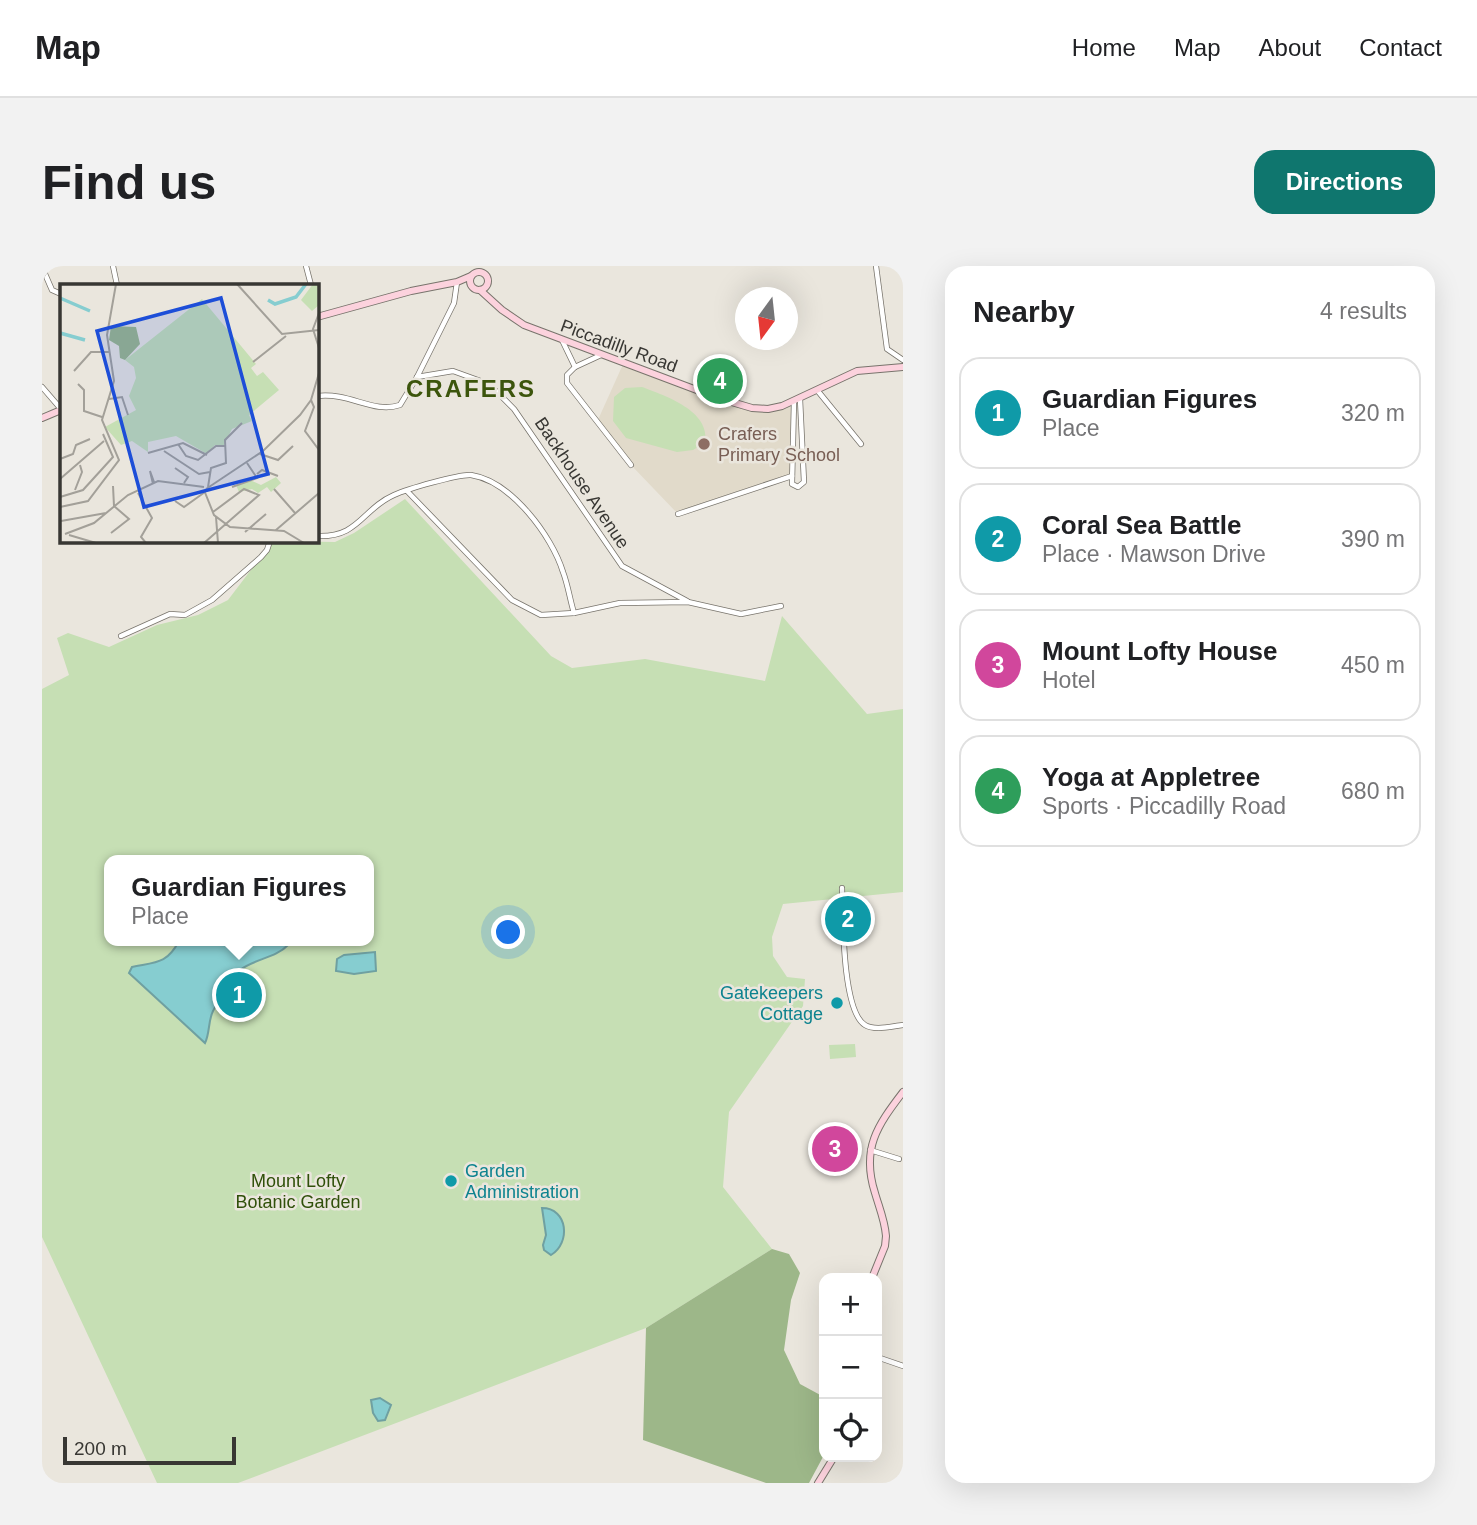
<!DOCTYPE html>
<html lang="en">
<head>
<meta charset="utf-8">
<style>
	:root { --surface:#fff; --page:#f2f2f2; --text:#202124; --muted:#757577; --line:#e0e0e0; --accent:#0f766e }
	body { margin:0; font-family:Helvetica,sans-serif; background:var(--page); color:var(--text) }
	.controls { position:absolute; right:21px; bottom:21px; display:grid; overflow:hidden; border-radius:14px; box-shadow:0 7px 28px #0002 }
	.controls button { width:63px; height:63px; display:grid; place-items:center; padding:0; border:0; border-bottom:2px solid var(--line); background:var(--surface); color:var(--text); font:35px sans-serif }
	.compass { position:absolute; left:693px; top:21px; width:63px; height:63px; border-radius:50%; background:var(--surface); box-shadow:0 7px 28px #0002; rotate:195deg }
	.scale { position:absolute; left:21px; bottom:18px; width:173px; box-sizing:border-box; padding-left:7px; border:4px solid #383733; border-top:0; font-size:19px; line-height:24px; white-space:nowrap; color:#383733; -webkit-text-stroke:5px #eae6dd; paint-order:stroke }
	.you { position:absolute; left:467px; top:667px; width:24px; height:24px; margin:-18px; border:5px solid #fff; border-radius:50%; background:#1a73e8; box-shadow:0 0 0 10px #1a73e833 }
	.badge { display:grid; place-items:center; width:46px; height:46px; border-radius:50%; background:var(--accent); color:#fff; font-size:23px; font-weight:700 }
	.pin { position:absolute; translate:-50% -50%; border:4px solid #fff; box-shadow:0 2px 7px #0006 }
	.popup { position:absolute; left:62px; top:589px; width:270px; height:91px; box-sizing:border-box; display:grid; place-content:center; border-radius:14px; background:var(--surface); filter:drop-shadow(0 2px 5px #0005); font-size:23px; white-space:nowrap; color:var(--muted) }
	.popup b { font-size:26px; color:var(--text) }
	.popup::after { content:''; position:absolute; left:50%; top:100%; margin-left:-14px; border:14px solid transparent; border-top-color:var(--surface) }
	.list { margin:0; padding:0; list-style:none }
	h2 { display:flex; justify-content:space-between; align-items:center; height:91px; margin:0; padding:0 28px; font-size:30px }
	h2 small { font-size:23px; font-weight:400; color:var(--muted) }
	.list li { display:grid; grid-template-columns:46px 1fr auto; gap:21px; align-items:center; box-sizing:border-box; height:112px; margin:0 14px 14px; padding:0 14px; border:2px solid var(--line); border-radius:21px }
	.list b { display:block; font-size:26px; white-space:nowrap }
	.list p { margin:0; font-size:23px; white-space:nowrap; color:var(--muted) }
	.list em { font-size:23px; font-style:normal; color:var(--muted) }
	.icon { flex:none; width:38px; height:38px; fill:none; stroke:currentColor; stroke-width:2; stroke-linecap:round; stroke-linejoin:round }
	.map { position:relative; flex:none; width:861px; height:1217px; overflow:hidden; border-radius:21px }
	header { display:flex; align-items:center; gap:42px; box-sizing:border-box; height:98px; padding:0 35px; background:var(--surface); border-bottom:2px solid var(--line) }
	header strong { font-size:33px }
	nav { display:flex; gap:38px; margin-inline-start:auto; font-size:24px }
	.intro { display:flex; align-items:center; justify-content:space-between; box-sizing:border-box; height:168px; padding:0 42px }
	h1 { margin:0; font-size:49px }
	.button { padding:18px 32px; border-radius:21px; background:var(--accent); color:#fff; font-size:24px; font-weight:700 }
	main { display:flex; gap:42px; padding:0 42px }
	aside { flex:1; background:var(--surface); border-radius:21px; box-shadow:0 7px 28px #0002 }
	.map>svg:first-child { display:block }
</style>
</head>
<body>
<header>
<strong>Map</strong>
<nav><a>Home</a><a>Map</a><a>About</a><a>Contact</a></nav>
</header>
<div class="intro"><h1>Find us</h1><a class="button">Directions</a></div>
<main>
<div class="map">
<svg width="861" height="1217" viewBox="0 0 861 1217">
	<rect width="100%" height="100%" fill="#eae6dd"/>
	<!-- built -->
	<polygon fill="#e1daca" points="582,96 676,132 726,143 752,135 750,210 636,248 589,199 555,156"/>
	<!-- green -->
	<g fill="#c6dfb4" fill-rule="evenodd">
		<path d="M600,121C624,130 669,145 663,177L651,184L635,186L584,172L571,155L572,131L583,122Z"/>
		<path d="M363,233L509,390L530,402L603,393L723,415L740,350L825,448L861,443V626L741,638L730,671L731,690L745,711L763,713L761,740L687,846L681,921L730,983L604,1062L196,1217H115L0,971V423L27,409L15,372L26,367L67,381L115,359L156,349L186,334L231,275L293,276L312,267ZM68,594H326V675H68Z"/>
		<polygon points="813,778 814,791 788,793 787,779"/>
	</g>
	<!-- forest -->
	<polygon fill="#9db789" points="730,983 747,988 758,1007 749,1034 742,1084 758,1118 782,1131 782,1189 767,1217 724,1217 601,1174 604,1062"/>
	<!-- water -->
	<g fill="#86cdd0" stroke="#6fa0a1" stroke-width="2">
		<path d="M137,675H245L246,679C234,692 212,693 198,704C187,714 178,732 171,745C166,755 168,767 163,777L87,707L90,701C114,696 125,698 137,675Z"/>
		<polygon points="333,686 334,705 312,708 294,705 295,693 302,689"/>
		<path d="M500,942C526,942 529,977 509,989L502,984L501,979L504,969Z"/>
		<polygon points="338,1132 349,1139 343,1154 336,1155 331,1147 329,1134"/>
	</g>
	<g fill="none" stroke-linecap="round" stroke-linejoin="round">
		<!-- street casing -->
		<g stroke="#78746c" stroke-width="6">
			<g id="street">
				<polyline points="71,0 75,19"/>
				<polyline points="264,0 269,19"/>
				<polyline points="834,0 845,83 861,94"/>
				<polyline points="0,1 10,24 19,28"/>
				<polyline points="520,74 533,101"/>
				<polyline points="559,89 533,101 525,109 525,117 589,199"/>
				<polyline points="375,111 411,105 447,118 472,143 580,300 645,335"/>
				<polyline points="0,121 19,143"/>
				<polyline points="775,124 819,178"/>
				<path d="M275,130C308,126 331,148 358,139L375,111L412,37L415,16"/>
				<polyline points="752,135 750,218 756,221 762,216 758,133"/>
				<polyline points="365,225 470,334 499,349 532,347 578,337 646,336 699,348 739,340"/>
				<polyline points="636,248 750,210"/>
				<path d="M275,270C317,272 320,243 352,229C365,223 417,208 429,209C469,215 510,270 521,306C526,319 528,334 532,347"/>
				<polyline points="79,370 128,348 143,349 170,334 219,291 225,284 228,275"/>
				<path d="M800,622C801,650 800,745 823,759C833,765 850,760 861,759"/>
				<polyline points="828,884 857,893"/>
				<polyline points="835,1091 861,1100"/>
			</g>
		</g>
		<!-- secondary casing -->
		<g stroke="#78746c" stroke-width="8">
			<g id="secondary">
				<circle cx="437" cy="15" r="9"/>
				<polyline points="438,24 460,44 482,59 676,132 710,142 726,143 740,140 815,105 861,101"/>
				<polyline points="275,51 369,25 415,16 429,10"/>
				<polyline points="0,152 19,144"/>
				<path d="M830,1012L843,980L844,970C843,955 837,941 833,927C819,883 835,860 861,826"/>
				<polyline points="776,1217 792,1191"/>
			</g>
		</g>
		<!-- street -->
		<use href="#street" stroke="#fff" stroke-width="4.5"/>
		<!-- secondary -->
		<use href="#secondary" stroke="#fcd2dd" stroke-width="6"/>
	</g>
	<!-- markers -->
	<circle fill="#8d6e63" stroke="#eae6dd" stroke-width="2.5" cx="662" cy="178" r="7"/>
	<g fill="#0f9aa8" stroke="#eae6dd" stroke-width="2.5">
		<circle cx="795" cy="737" r="7"/>
		<circle cx="409" cy="915" r="7"/>
	</g>
	<g text-anchor="middle" dominant-baseline="central" stroke-width="5" stroke-linejoin="round" paint-order="stroke">
		<!-- street labels -->
		<g font-size="18" fill="#383733" stroke="#eae6dd">
			<text transform="translate(577 80) rotate(20)">Piccadilly Road</text>
			<text transform="translate(540 217) rotate(56)">Backhouse Avenue</text>
		</g>
		<!-- education labels -->
		<g font-size="18" fill="#785e54" stroke="#eae6dd" text-anchor="start">
			<text x="676" y="168">Crafers<tspan x="676" dy="21">Primary School</tspan></text>
		</g>
		<!-- culture labels -->
		<g font-size="18" fill="#0d838f" stroke="#eae6dd" text-anchor="end">
			<text x="781" y="727">Gatekeepers<tspan x="781" dy="21">Cottage</tspan></text>
			<text x="423" y="905" text-anchor="start">Garden<tspan x="423" dy="21">Administration</tspan></text>
		</g>
		<!-- park labels -->
		<g font-size="18" fill="#30500a" stroke="#eae6dd">
			<text x="256" y="915">Mount Lofty<tspan x="256" dy="21">Botanic Garden</tspan></text>
		</g>
		<!-- district labels -->
		<g font-size="24" font-weight="bold" letter-spacing="2" fill="#3c550c" stroke="#eae6dd">
			<text x="429" y="122">CRAFERS</text>
		</g>
	</g>
	<!-- overview -->
	<g transform="translate(18 18)">
		<rect width="259" height="259" fill="#eae6dd"/>
		<path d="M253,0H259V21L252,27L241,16ZM142,15L196,80L191,84L197,92L203,88L219,106L189,131L192,137L172,145L164,161H155L147,170L116,152L88,158V168L72,157L61,161L45,143L76,126L69,112L76,94L74,83L65,76ZM216,193L221,199L211,208L207,203L198,209L192,205L179,208L176,201L190,196L201,201Z" fill="#c6dfb4"/>
		<path d="M51,42L76,43L80,60L65,76L60,74L59,62L49,56Z" fill="#9db789"/>
		<path fill="none" stroke="#86cdd0" stroke-width="3.5" d="M0,14L30,27M208,16L215,20L236,13L246,0M0,49L25,56"/>
		<path fill="none" stroke="#a3a099" stroke-width="2" d="M177,0L222,50L259,46M259,29L253,45L259,64M193,78L226,52M14,87L31,68H49M18,100L24,106V127L42,133M49,115L62,113L68,131M251,116L254,123L245,147L259,166M118,160L126,172L138,176L156,162H165M104,167L139,190L150,188M88,169L123,159L147,171M200,170L218,176L233,162M0,175L13,170L16,161L30,155M115,184L128,193L124,199M197,190L202,186L218,192M0,195L44,157M93,200L90,187L94,198M148,203L151,184L166,179L165,156L182,139M172,203L197,194L187,179M146,205L203,167L240,131L251,116L259,89M214,205L235,229M15,206L22,188L20,181M144,206L154,231L170,243L224,247L244,259M78,209L92,234L81,253L86,259M0,213L23,206L53,173L43,150M115,217L124,223L145,208M0,223L28,217L59,176L42,136L54,97L47,51L56,0M156,233L158,259M1,237L46,229M216,246L259,209M185,248L206,230M51,249L69,235L54,222L53,202M5,250L34,239L68,211L98,197L144,203M9,251L36,259M144,259L199,211L184,205L153,228"/>
		<path fill="#1d4ed8" fill-opacity="0.15" stroke="#1d4ed8" stroke-width="3.5" d="M161,14L208,190L84,223L37,47Z"/>
		<rect width="259" height="259" fill="none" stroke="#383733" stroke-width="3.5"/>
	</g>
</svg>
<div class="controls">
<button>+</button>
<button>−</button>
<button><svg class="icon" aria-label="locate" viewBox="0 0 24 24"><circle cx="12" cy="12" r="6"/><path d="M12 2v4M12 18v4M2 12h4M18 12h4"/></svg></button>
</div>
<svg class="compass" viewBox="-18 -18 36 36"><path d="M0-13l5 13h-10z" fill="#e53935"/><path d="M0 13l5-13h-10z" fill="#757577"/></svg>
<div class="scale">200 m</div>
<div class="you"></div>
<div class="pin badge" style="left:197px;top:729px;background:#0f9aa8">1</div>
<div class="popup"><b>Guardian Figures</b>Place</div>
<div class="pin badge" style="left:806px;top:653px;background:#0f9aa8">2</div>
<div class="pin badge" style="left:793px;top:883px;background:#d1479c">3</div>
<div class="pin badge" style="left:678px;top:115px;background:#2e9e5b">4</div>
</div>
<aside>
<h2>Nearby<small>4 results</small></h2>
<ul class="list">
<li><span class="badge" style="background:#0f9aa8">1</span><div><b>Guardian Figures</b><p>Place</p></div><em>320 m</em></li>
<li><span class="badge" style="background:#0f9aa8">2</span><div><b>Coral Sea Battle</b><p>Place · Mawson Drive</p></div><em>390 m</em></li>
<li><span class="badge" style="background:#d1479c">3</span><div><b>Mount Lofty House</b><p>Hotel</p></div><em>450 m</em></li>
<li><span class="badge" style="background:#2e9e5b">4</span><div><b>Yoga at Appletree</b><p>Sports · Piccadilly Road</p></div><em>680 m</em></li>
</ul>
</aside>
</main>
</body>
</html>
